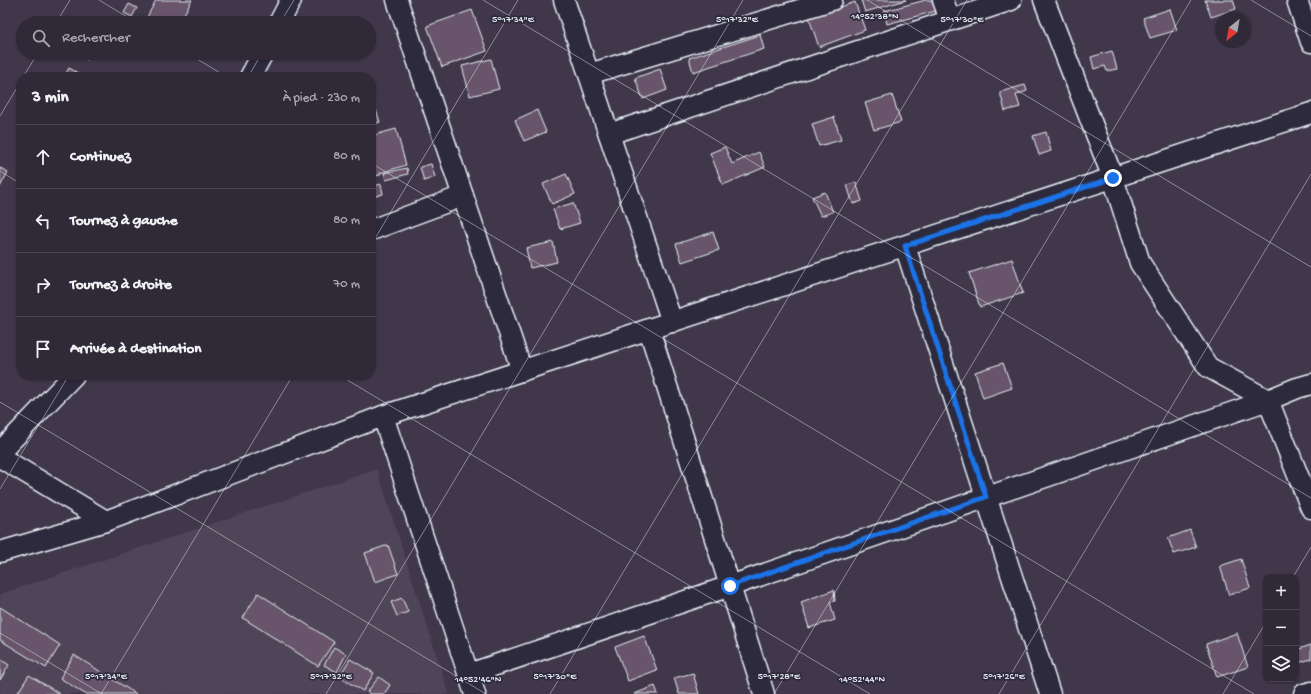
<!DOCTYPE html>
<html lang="fr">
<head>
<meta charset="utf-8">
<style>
	:root { --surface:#302938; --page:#3c3543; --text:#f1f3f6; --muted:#a8a6ae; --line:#4b4553 }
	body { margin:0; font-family:"Gochi Hand",sans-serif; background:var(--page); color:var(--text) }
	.controls { position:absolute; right:12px; bottom:12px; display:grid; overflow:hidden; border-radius:8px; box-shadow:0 1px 3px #0004 }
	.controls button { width:36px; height:36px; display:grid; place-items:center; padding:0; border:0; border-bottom:1px solid var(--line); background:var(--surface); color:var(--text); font:20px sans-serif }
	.compass { position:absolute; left:1215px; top:12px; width:36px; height:36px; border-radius:50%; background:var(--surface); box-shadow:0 1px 3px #0004; rotate:211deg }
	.stop { position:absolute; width:12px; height:12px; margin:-9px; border:3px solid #1a73e8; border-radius:50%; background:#fff }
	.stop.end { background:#1a73e8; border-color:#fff; box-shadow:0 1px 4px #0008 }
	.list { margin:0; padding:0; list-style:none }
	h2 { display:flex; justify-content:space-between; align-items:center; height:52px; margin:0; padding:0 16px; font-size:17px }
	h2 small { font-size:13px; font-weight:400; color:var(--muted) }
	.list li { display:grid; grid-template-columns:26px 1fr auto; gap:12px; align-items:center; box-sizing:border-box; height:64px; padding:0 16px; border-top:1px solid var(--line) }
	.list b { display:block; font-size:15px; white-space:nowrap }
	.list em { font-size:13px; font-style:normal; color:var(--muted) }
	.icon { flex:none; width:22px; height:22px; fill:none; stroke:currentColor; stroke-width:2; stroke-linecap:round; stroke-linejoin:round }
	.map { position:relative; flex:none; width:1311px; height:694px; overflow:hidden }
	.search { position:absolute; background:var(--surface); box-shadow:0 1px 3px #0004; left:16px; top:16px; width:360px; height:44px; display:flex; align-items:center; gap:10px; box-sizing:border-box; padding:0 14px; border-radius:22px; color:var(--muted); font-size:15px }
	.panel { position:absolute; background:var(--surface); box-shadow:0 1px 3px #0004; left:16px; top:72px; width:360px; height:308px; border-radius:16px }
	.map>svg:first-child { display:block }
</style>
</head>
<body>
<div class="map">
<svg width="1311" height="694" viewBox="0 0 1311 694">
	<rect width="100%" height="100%" fill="#40374b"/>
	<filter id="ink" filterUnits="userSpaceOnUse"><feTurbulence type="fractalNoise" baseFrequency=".025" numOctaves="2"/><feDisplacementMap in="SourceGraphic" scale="8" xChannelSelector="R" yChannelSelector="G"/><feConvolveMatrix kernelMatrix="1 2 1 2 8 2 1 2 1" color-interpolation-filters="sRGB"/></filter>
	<g filter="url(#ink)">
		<!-- built -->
		<polygon fill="#4f4458" points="377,469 449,694 0,694 0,594"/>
		<!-- building -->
		<g fill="#68546c" stroke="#e8f1f8">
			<polygon points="156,0 192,0 179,23 154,23 146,19"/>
			<polygon points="861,0 906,0 865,12"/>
			<polygon points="926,0 933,0 936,11 887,24 884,11"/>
			<polygon points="1205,0 1233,0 1236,9 1211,17"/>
			<polygon points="855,2 865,30 819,47 809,18"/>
			<polygon points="129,4 137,8 132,17 124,13"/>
			<polygon points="1170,9 1177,30 1150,38 1143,18"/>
			<polygon points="472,10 487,51 442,67 427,26"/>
			<polygon points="760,35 764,49 693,72 689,58"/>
			<polygon points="1112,51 1117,69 1107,71 1105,66 1094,69 1091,57"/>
			<polygon points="80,53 91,53 87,60 79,55"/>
			<polygon points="491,59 499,89 470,96 462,66"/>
			<polygon points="69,68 85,77 64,77"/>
			<polygon points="660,69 667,90 643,99 635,78"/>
			<polygon points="1025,85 1027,91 1016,95 1020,107 1005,111 1000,92"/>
			<polygon points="892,95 901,122 874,130 865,103"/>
			<polygon points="371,97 372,97 380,122 371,125"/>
			<polygon points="537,110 546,132 524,141 515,120"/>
			<polygon points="834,117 841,140 819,146 812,124"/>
			<polygon points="396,129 406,165 380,173 380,175 371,177 371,136"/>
			<polygon points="1046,132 1051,151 1039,155 1033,136"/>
			<polygon points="725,147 732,164 759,152 765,167 723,185 710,153"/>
			<polygon points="431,164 435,177 424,181 420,167"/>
			<polygon points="0,168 8,172 0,187"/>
			<polygon points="407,168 408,174 386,180 384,173"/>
			<polygon points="566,174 575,194 552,204 543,184"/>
			<polygon points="856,182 862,201 853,204 847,185"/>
			<polygon points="381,184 383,194 373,197 371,187"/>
			<polygon points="825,192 833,212 821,216 812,197"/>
			<polygon points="573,203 580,223 560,229 553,209"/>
			<polygon points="713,232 719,250 682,262 676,244"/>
			<polygon points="553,242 557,262 530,268 526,248"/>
			<polygon points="1012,259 1023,293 980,307 969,273"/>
			<polygon points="1003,363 1012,388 983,398 975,372"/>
			<polygon points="1190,530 1196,547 1174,554 1168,538"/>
			<polygon points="388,545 398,574 375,582 365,553"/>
			<polygon points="1241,559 1250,588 1229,595 1220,566"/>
			<polygon points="834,590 835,601 830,602 835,620 809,628 801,602"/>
			<polygon points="258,593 334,642 318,666 243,618"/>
			<polygon points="402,598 408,612 397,616 391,602"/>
			<polygon points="0,607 60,645 46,668 0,640"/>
			<polygon points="1237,633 1248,667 1217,677 1206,644"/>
			<polygon points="644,636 657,670 628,681 615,647"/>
			<polygon points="1311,645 1311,659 1298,663 1296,657 1296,650"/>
			<polygon points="334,647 346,654 337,672 324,665"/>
			<polygon points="74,655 136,694 85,694 60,678"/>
			<polygon points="0,659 9,665 0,680"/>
			<polygon points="350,659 374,673 363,691 339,677"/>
			<polygon points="693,673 699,694 679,694 674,678"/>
			<polygon points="29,675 60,694 17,694"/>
			<polygon points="379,677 390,685 384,694 370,694 367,692"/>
			<polygon points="655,686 658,694 634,694"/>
		</g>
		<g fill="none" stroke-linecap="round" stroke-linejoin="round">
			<!-- street casing -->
			<g stroke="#e8f1f8" stroke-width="23">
				<g id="street">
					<polyline points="397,0 522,371"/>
					<polyline points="564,0 672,322"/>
					<polyline points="943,0 950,20"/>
					<polyline points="1044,0 1113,178 1140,263 1208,367 1268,400 1311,508"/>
					<polyline points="1297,0 1311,42"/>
					<polyline points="279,23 291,0"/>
					<polyline points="589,74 832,0"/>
					<polyline points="250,77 263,53"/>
					<polyline points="609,134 1011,0"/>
					<polyline points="371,230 463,196"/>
					<polyline points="905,246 1050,694"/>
					<polyline points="649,329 764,694"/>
					<polyline points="383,416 475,694"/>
					<polyline points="0,452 74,375"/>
					<polyline points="0,457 106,521"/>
					<polyline points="0,552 106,521 383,416 1311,113"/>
					<polyline points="469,674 730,586 1268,400 1297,388 1311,384"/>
					<polyline points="1304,694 1311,692"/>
				</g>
			</g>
			<!-- street -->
			<use href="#street" stroke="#2f2a3d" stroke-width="20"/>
		</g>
	</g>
	<g fill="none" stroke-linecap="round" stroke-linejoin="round" filter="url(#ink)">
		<!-- route -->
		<polyline stroke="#1a73e8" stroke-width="5" points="730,586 986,497 905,246 1113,178"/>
	</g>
	<!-- ticks -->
	<path fill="none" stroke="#e8f1f8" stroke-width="1" stroke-opacity="0.45" d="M99,0L137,23M483,0L1311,498M867,0L1311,267M1251,0L1311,36M56,23L70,0M280,23L294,0M187,53L227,77M23,77L38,53M248,77L262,53M0,116L21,81M371,163L1254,694M0,171L21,184M371,245L518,0M339,375L870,694M0,402L486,694M0,489L69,375M1293,577L1311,547M0,633L102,694M101,694L293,375M326,694L743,0M550,694L967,0M774,694L1191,0M999,694L1311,174M1223,694L1266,622"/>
	<g font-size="10" text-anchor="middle" fill="#e8f1f8" stroke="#2f2a3d" stroke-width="3.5" stroke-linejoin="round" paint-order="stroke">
		<text x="875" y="19">14°52'38"N</text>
		<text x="513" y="22">5°17'34"E</text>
		<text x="737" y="22">5°17'32"E</text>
		<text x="962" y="22">5°17'30"E</text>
		<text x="106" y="679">5°17'34"E</text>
		<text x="331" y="679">5°17'32"E</text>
		<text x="555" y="679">5°17'30"E</text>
		<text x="779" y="679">5°17'28"E</text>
		<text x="1004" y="679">5°17'26"E</text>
		<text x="478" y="682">14°52'46"N</text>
		<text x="862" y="682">14°52'44"N</text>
	</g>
</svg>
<div class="controls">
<button>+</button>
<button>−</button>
<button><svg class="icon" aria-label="layers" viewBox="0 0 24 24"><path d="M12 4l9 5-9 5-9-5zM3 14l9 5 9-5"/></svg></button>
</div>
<svg class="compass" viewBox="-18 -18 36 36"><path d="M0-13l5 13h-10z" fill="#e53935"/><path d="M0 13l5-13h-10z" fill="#a8a6ae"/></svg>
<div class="stop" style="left:730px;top:586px"></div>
<div class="stop end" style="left:1113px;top:178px"></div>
<div class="search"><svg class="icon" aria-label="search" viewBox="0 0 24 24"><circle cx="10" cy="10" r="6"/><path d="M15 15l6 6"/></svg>Rechercher</div>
<section class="panel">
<h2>3 min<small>À pied · 230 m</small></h2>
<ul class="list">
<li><svg class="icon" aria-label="ahead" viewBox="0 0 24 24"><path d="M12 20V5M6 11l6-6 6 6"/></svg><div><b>Continuez</b></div><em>80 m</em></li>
<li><svg class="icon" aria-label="left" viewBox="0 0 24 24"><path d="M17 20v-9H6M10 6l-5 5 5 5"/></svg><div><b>Tournez à gauche</b></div><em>80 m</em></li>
<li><svg class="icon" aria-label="right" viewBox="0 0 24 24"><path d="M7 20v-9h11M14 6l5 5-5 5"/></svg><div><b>Tournez à droite</b></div><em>70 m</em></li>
<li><svg class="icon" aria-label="arrive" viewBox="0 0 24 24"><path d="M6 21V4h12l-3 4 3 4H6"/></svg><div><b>Arrivée à destination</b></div></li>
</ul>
</section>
</div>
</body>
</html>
